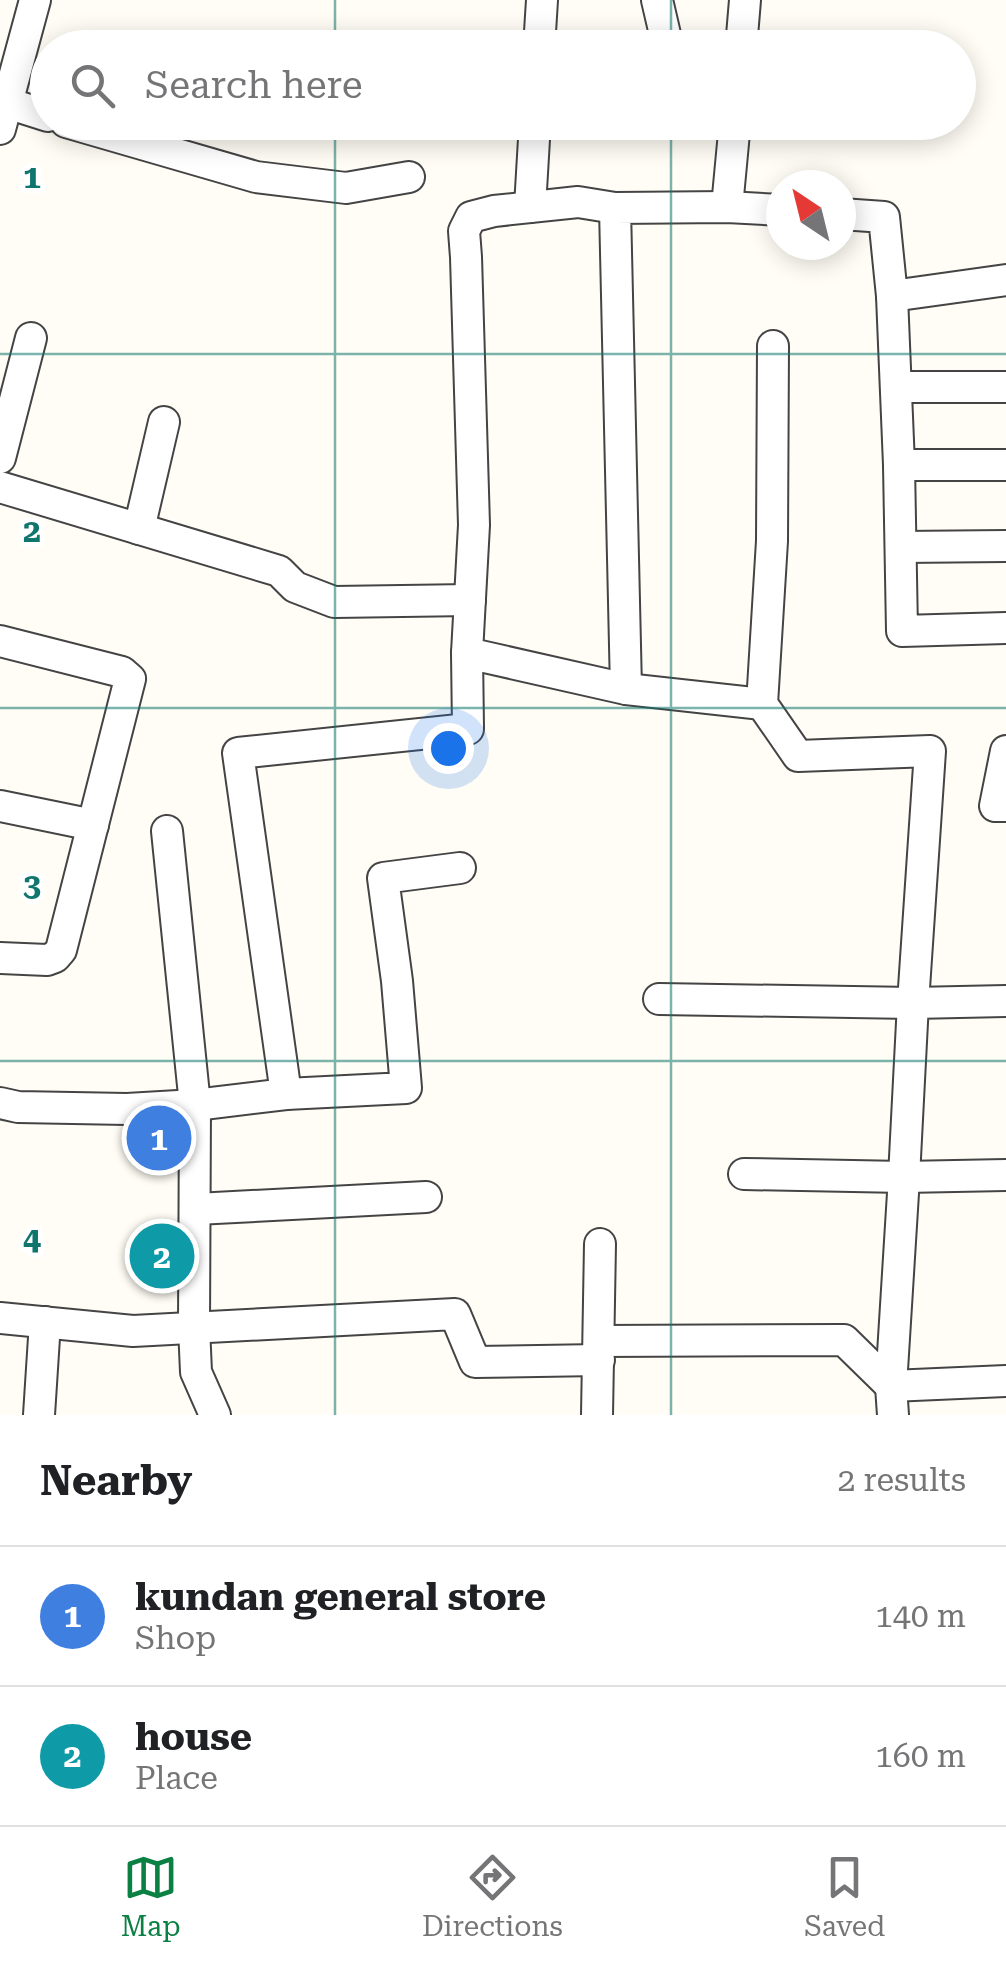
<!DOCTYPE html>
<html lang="en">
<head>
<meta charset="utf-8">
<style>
	:root { --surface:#fff; --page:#f6f6f6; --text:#202124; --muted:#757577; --line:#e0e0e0; --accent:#0b8043 }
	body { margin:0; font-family:"Roboto Serif",serif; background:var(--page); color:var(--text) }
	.compass { position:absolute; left:766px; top:170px; width:90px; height:90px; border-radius:50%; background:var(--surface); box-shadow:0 5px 25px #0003; rotate:325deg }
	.you { position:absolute; left:448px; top:748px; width:35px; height:35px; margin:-25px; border:8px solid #fff; border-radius:50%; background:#1a73e8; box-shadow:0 0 0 15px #1a73e833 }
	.badge { display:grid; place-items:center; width:65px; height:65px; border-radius:50%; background:var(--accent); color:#fff; font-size:32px; font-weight:700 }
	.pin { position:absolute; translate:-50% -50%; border:5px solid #fff; box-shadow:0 2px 10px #0006 }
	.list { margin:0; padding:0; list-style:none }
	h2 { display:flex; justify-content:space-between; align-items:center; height:130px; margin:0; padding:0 40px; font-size:42px }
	h2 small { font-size:32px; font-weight:400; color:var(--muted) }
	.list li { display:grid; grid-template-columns:65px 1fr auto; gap:30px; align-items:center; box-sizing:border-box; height:140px; padding:0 40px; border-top:2px solid var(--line) }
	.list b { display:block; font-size:38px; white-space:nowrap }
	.list p { margin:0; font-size:32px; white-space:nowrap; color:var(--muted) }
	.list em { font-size:32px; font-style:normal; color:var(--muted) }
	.icon { flex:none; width:55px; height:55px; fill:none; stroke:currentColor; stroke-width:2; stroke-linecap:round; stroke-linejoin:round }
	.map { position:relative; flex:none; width:1006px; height:1415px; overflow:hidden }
	.search { position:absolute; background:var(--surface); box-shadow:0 5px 25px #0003; left:30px; right:30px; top:30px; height:110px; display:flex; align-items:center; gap:25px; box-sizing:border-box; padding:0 35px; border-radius:55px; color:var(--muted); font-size:38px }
	.sheet { height:410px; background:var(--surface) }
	nav { display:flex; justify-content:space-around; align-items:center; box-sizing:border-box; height:140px; border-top:2px solid var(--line); background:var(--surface); font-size:28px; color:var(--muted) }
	nav a { display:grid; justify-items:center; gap:5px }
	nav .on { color:var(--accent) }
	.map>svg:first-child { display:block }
</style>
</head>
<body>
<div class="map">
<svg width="1006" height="1415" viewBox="0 0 1006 1415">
	<rect width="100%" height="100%" fill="#fffdf5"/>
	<!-- building -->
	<g fill="#5a524d">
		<polygon points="144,1114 177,1117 175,1163 139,1159"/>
		<polygon points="145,1239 181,1241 180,1272 141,1271"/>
	</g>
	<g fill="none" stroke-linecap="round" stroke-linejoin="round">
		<!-- minor casing -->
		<g stroke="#444" stroke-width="34">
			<g id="minor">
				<polyline points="657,0 667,43 681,48"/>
				<polyline points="539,48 542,0"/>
				<polyline points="741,48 745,0"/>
				<polyline points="7,103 48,116"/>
				<polyline points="66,122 256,177 346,188 409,177"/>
				<polyline points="0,129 35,0"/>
				<polyline points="530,207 535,122"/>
				<polyline points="727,207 735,122"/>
				<polyline points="841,214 884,217 892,296 1006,280"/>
				<polyline points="892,296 899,465 902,631 1006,628"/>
				<polyline points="896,387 1006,387"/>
				<polyline points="0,458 31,338"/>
				<polyline points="899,465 1006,465"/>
				<polyline points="0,487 279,571 295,587 334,602 470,600"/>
				<polyline points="139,529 164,422"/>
				<polyline points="901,547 1006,546"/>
				<polyline points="0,641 122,672 130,679 61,950 55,957 47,960 0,958"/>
				<polyline points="467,653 626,689 762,704"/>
				<polyline points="626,689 615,208 727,207 781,210"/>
				<polyline points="1006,751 995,806 1006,806"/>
				<polyline points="0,806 93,825"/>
				<polyline points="167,831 195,1105 194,1327 196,1372 215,1415"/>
				<polyline points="659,999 913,1003 930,751 798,756 762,704 772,541 773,346"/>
				<polyline points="1006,1001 913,1003 904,1177 1006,1175"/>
				<polyline points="286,1094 238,753 468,729 467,653 474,525 466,257 464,231 471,217 494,211 578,202 615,208"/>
				<polyline points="0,1103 18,1107 127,1109 195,1105 286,1094 406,1088 397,981 383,878 460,868"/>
				<polyline points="744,1174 904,1177 891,1386 893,1415"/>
				<polyline points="196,1209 426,1197"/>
				<polyline points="0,1318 133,1331 455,1314 475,1362 599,1360"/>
				<polyline points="599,1341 844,1340 891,1386 1006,1381"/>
				<polyline points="39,1415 45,1322"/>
				<polyline points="597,1415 600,1244"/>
			</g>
		</g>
		<!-- minor -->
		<use href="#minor" stroke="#fff" stroke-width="30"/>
	</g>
	<!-- grid -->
	<path fill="none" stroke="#0f766e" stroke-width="2.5" stroke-opacity="0.55" d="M335,0V48M671,0V48M335,122V1415M671,122V1415M0,354H1006M0,708H1006M0,1061H1006"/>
	<g font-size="32" text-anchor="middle" font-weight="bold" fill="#0f766e" stroke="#fff" stroke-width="10" stroke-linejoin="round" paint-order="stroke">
		<text x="32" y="188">1</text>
		<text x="32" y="542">2</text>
		<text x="32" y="896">3</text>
		<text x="32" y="1250">4</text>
	</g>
</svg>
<svg class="compass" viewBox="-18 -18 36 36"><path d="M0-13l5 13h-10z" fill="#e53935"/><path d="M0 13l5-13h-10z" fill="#757577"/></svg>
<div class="you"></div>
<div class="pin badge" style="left:159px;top:1138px;background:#3f7fe0">1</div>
<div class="pin badge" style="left:162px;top:1256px;background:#0f9aa8">2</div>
<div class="search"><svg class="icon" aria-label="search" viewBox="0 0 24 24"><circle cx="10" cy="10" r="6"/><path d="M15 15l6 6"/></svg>Search here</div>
</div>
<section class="sheet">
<h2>Nearby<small>2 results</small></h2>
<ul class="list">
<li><span class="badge" style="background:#3f7fe0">1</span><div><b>kundan general store</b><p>Shop</p></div><em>140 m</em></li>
<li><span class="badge" style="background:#0f9aa8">2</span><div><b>house</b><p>Place</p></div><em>160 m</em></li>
</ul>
</section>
<nav>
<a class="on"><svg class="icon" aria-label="map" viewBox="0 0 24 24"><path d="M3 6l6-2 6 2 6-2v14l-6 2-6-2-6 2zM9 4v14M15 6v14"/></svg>Map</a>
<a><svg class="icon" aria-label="directions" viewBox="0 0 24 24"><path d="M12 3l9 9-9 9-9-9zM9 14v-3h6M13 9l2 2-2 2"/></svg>Directions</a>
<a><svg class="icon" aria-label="saved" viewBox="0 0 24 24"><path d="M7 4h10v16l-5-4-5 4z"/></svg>Saved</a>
</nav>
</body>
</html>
